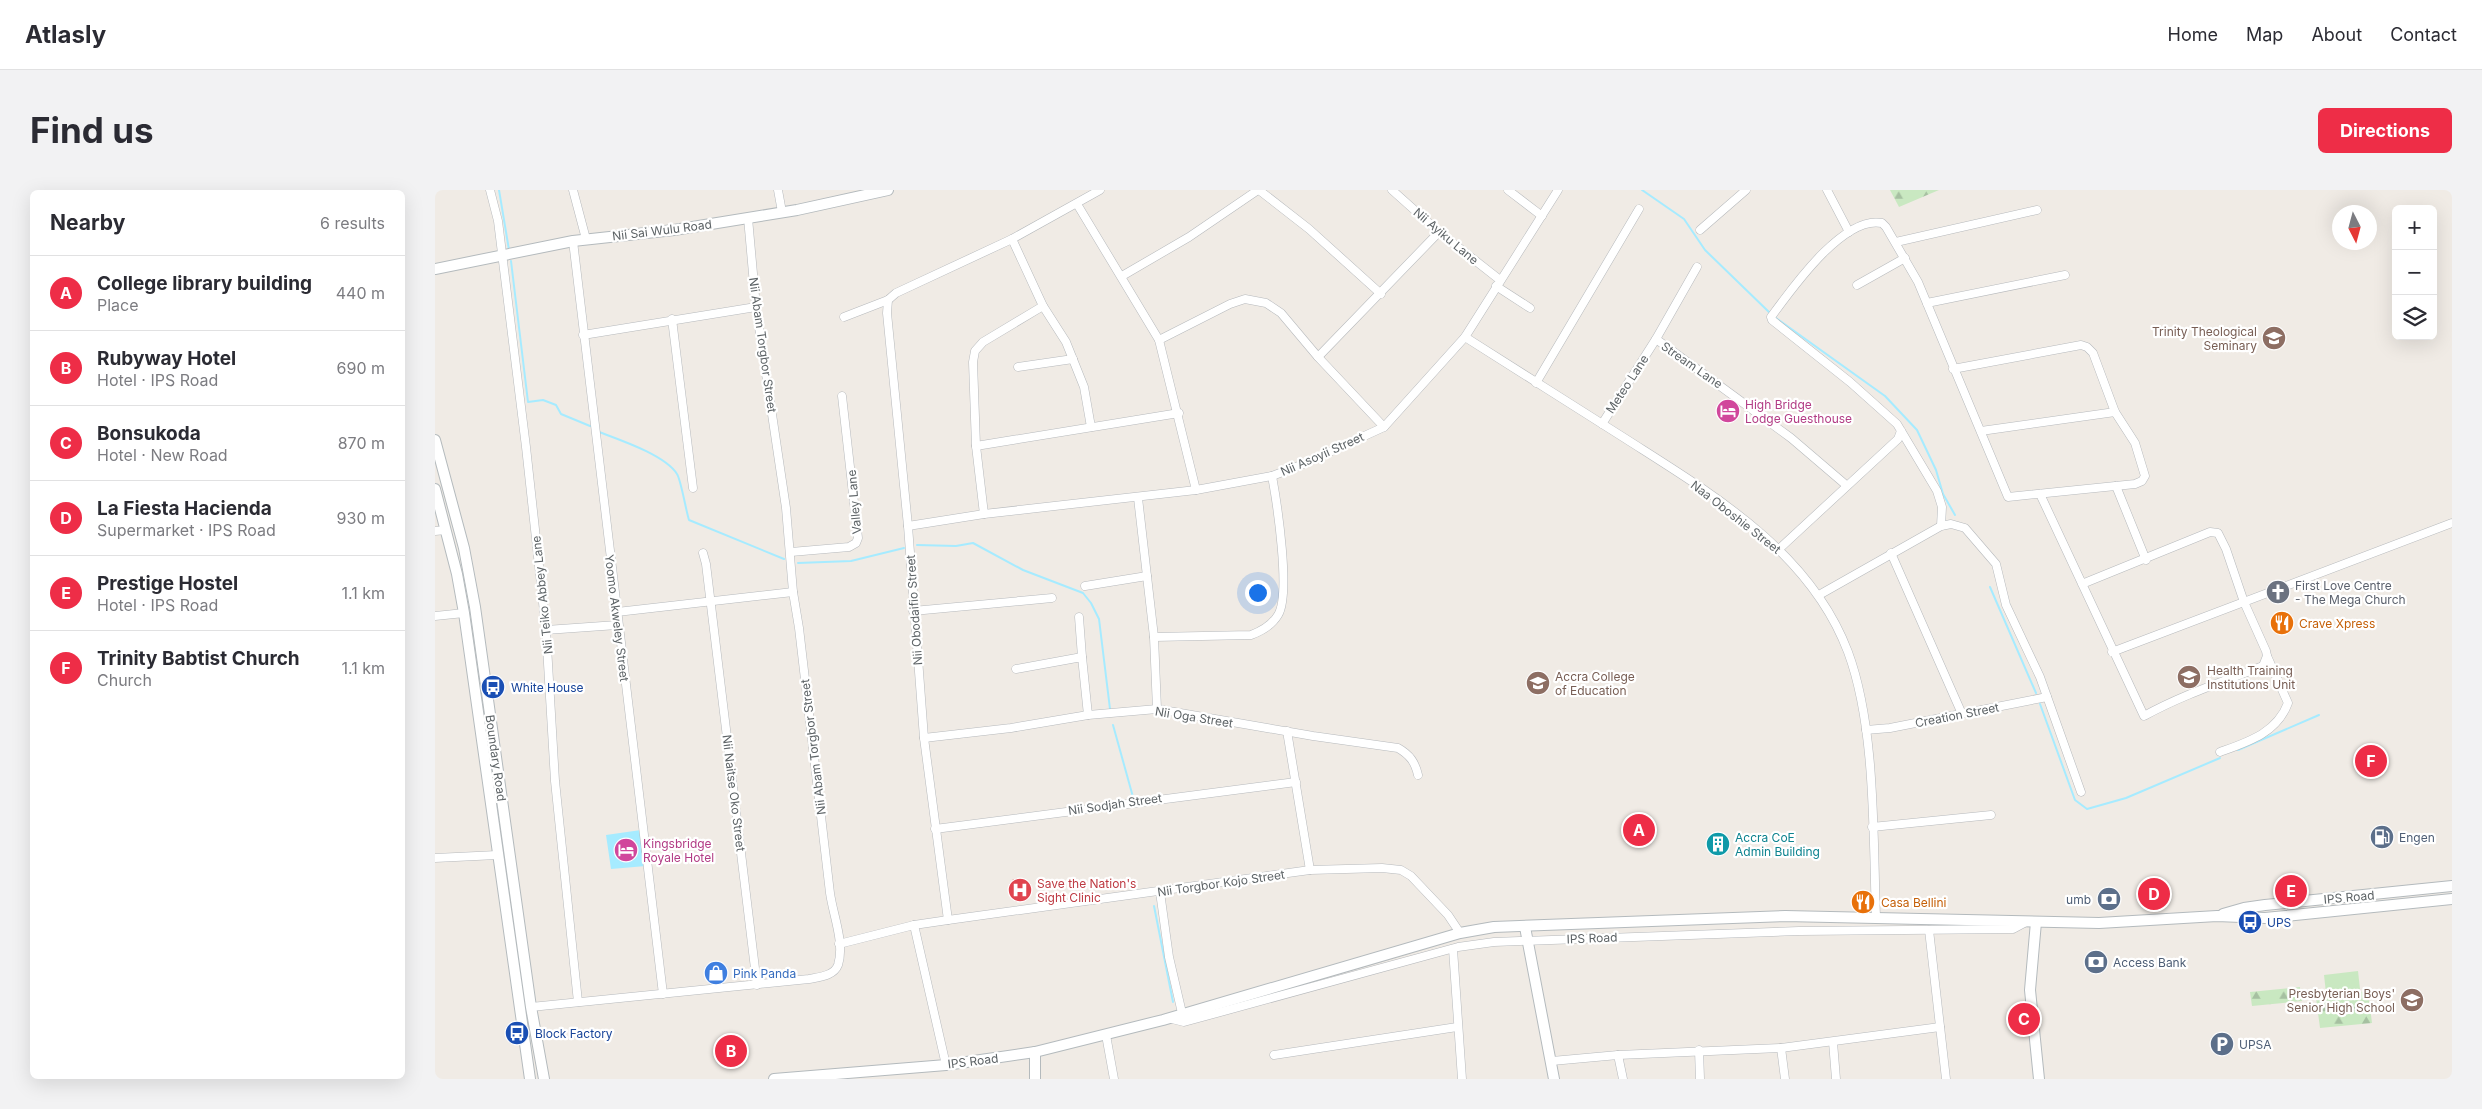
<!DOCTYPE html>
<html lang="en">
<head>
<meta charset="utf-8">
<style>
	:root { --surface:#fff; --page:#f2f2f3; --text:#2b2b33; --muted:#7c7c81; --line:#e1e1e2; --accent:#ee2d47 }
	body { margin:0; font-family:Inter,sans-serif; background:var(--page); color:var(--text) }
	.controls { position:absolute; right:15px; top:15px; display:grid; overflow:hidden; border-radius:8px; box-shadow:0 5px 20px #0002 }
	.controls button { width:45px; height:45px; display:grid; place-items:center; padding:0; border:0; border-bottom:1px solid var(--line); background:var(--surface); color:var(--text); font:25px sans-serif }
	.compass { position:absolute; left:1897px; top:15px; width:45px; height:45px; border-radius:50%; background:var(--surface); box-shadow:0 5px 20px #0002; rotate:174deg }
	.you { position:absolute; left:822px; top:402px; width:18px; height:18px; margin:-12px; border:4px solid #fff; border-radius:50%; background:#1a73e8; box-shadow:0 0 0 8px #1a73e833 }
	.badge { display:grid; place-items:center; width:32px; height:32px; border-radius:50%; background:var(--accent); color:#fff; font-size:16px; font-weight:700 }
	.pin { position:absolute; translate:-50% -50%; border:2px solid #fff; box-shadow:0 1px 5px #0006 }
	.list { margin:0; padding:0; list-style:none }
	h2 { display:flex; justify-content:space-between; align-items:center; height:65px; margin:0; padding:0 20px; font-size:21px }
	h2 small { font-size:16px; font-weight:400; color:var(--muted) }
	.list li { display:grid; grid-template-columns:32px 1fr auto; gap:15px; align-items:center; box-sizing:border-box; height:75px; padding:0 20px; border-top:1px solid var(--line) }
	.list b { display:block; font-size:19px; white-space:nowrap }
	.list p { margin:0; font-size:16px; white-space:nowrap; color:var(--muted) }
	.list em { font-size:16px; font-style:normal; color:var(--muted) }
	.icon { flex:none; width:28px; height:28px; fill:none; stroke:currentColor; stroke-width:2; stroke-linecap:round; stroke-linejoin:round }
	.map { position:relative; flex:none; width:2017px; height:889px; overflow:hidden; border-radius:8px }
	header { display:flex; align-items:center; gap:30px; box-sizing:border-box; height:70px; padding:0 25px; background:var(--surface); border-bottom:1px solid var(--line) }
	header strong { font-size:24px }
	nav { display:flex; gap:28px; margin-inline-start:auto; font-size:18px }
	.intro { display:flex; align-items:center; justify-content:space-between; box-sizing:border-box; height:120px; padding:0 30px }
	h1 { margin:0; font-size:35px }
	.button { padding:12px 22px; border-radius:8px; background:var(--accent); color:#fff; font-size:18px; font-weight:700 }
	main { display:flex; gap:30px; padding:0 30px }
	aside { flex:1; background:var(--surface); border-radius:8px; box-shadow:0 5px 20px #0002 }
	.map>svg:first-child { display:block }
</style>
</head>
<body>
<header>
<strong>Atlasly</strong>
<nav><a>Home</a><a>Map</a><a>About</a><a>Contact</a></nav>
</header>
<div class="intro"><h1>Find us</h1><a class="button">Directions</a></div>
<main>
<aside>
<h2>Nearby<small>6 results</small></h2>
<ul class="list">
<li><span class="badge">A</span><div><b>College library building</b><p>Place</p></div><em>440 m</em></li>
<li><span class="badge">B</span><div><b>Rubyway Hotel</b><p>Hotel · IPS Road</p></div><em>690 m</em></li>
<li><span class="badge">C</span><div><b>Bonsukoda</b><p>Hotel · New Road</p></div><em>870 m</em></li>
<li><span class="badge">D</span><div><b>La Fiesta Hacienda</b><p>Supermarket · IPS Road</p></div><em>930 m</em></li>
<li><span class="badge">E</span><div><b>Prestige Hostel</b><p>Hotel · IPS Road</p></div><em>1.1 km</em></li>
<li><span class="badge">F</span><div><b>Trinity Babtist Church</b><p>Church</p></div><em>1.1 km</em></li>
</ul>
</aside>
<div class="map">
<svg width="2017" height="889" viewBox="0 0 2017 889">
	<defs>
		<pattern id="forest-firs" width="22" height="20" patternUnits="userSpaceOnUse" patternTransform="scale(1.25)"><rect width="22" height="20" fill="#c9e8c1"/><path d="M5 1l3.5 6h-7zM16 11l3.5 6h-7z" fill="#a6c0a1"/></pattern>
	</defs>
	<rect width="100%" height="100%" fill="#f0ebe5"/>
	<!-- forest -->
	<g fill="url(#forest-firs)">
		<polygon points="1455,0 1504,0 1464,17"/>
		<polygon points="1865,797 1867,811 1817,816 1815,802"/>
		<polygon points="1933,801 1937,833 1885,838 1881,807"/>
	</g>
	<!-- garden -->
	<polygon fill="#c9e8c1" points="1923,781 1925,799 1891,803 1889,785"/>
	<!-- water -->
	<polygon fill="#a6ebff" points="206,640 211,676 176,679 171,645"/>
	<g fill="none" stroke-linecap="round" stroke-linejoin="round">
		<!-- stream -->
		<g stroke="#a6ebff" stroke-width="2">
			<polyline points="64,0 74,60"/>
			<polyline points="1207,0 1249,29 1270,60 1335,123"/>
			<polyline points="76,71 93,212 108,210 121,215 126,224 155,236"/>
			<polyline points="1338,126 1450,206 1482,240 1501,280 1508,304 1520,325"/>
			<path d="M164,242C185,250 230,265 242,284C246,290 251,321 254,330L349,369"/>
			<polyline points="482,355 521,356 538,353 588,380 648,403 656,413 664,429 675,519"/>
			<polyline points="363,373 416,371 469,358"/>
			<polyline points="1555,397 1601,503"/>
			<polyline points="1605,514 1640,610 1652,619 1691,608 1785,568"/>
			<polyline points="678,535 698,607"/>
			<polyline points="1803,560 1884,525"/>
			<polyline points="719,716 738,812"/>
		</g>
		<!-- street casing -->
		<g stroke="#b6b9bc" stroke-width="9">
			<g id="street">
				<polyline points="55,0 63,31 91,257 111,440 120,591 143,812"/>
				<polyline points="138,0 151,49"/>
				<polyline points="343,0 347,22"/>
				<polyline points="824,0 874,39 946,104"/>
				<polyline points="957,0 1004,42 1065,90"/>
				<polyline points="1073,0 1107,26"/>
				<polyline points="1392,0 1414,42"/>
				<polyline points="642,14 724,150 761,300"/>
				<polyline points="1265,40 1311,0"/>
				<polyline points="577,49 608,116 631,152 649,197 656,237"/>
				<polyline points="138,51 228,804"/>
				<polyline points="1461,52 1602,20"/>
				<polyline points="687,86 754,47 823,0"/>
				<polyline points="1422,95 1470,68"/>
				<polyline points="1061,96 1095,118"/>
				<polyline points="453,110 452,123 473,336 489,548 513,730"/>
				<polyline points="1492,113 1630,85"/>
				<polyline points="409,127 453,110 461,103 577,49 665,0"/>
				<polyline points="237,129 258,298"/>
				<polyline points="148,145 321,117"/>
				<path d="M1030,147C1084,181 1137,215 1191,249C1277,304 1375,361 1413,462C1441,537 1438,647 1441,727"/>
				<polyline points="1221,149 1356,248 1411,295"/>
				<polyline points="724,150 795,114 810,109 831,113 846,123 883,167 949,237"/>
				<polyline points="883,167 1004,42"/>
				<polyline points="583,177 638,169"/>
				<polyline points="1101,193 1204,19"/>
				<polyline points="1167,234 1221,149 1262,77"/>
				<polyline points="1546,241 1680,222"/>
				<polyline points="541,256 744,223"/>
				<polyline points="1681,296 1711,370"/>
				<path d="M1605,304L1709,526C1747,505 1787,492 1828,476L1832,466L1831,461L1809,412L1791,359L1783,343L1775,342L1647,394"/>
				<polyline points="703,308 719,447 722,519"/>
				<polyline points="549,324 541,256 538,172 540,161 548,152 608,116"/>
				<polyline points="473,336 549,324 761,300 837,286 866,275 949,237 1030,147 1123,0"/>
				<path d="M1506,336L1507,317L1502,301L1462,234L1415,192L1337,130L1336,127C1356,100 1408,25 1447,33L1451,37L1483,92L1573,307L1700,294L1707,291L1710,286L1700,253L1680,222L1658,163L1652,157L1646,155L1518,179"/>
				<polyline points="0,341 11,340"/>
				<polyline points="1344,359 1463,249 1466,241"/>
				<polyline points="356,362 414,357 421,353 423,348 407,206"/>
				<polyline points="268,363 271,374 322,795"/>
				<polyline points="1456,363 1527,524"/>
				<polyline points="650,396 712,386"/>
				<polyline points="1384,405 1506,336 1516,334 1530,338 1561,374 1571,415 1605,487 1646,602"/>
				<polyline points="478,421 617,408"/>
				<polyline points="182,422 358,402"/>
				<polyline points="0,426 29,423"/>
				<polyline points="644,427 647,467"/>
				<polyline points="111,440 182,435"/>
				<path d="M719,447L816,445C827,441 837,435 843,425C856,404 842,313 837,286"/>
				<polyline points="1677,462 2017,333"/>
				<polyline points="581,479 647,467 653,525"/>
				<polyline points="1431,540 1455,538 1612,507"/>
				<polyline points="852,541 875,680"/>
				<path d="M489,548L576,538L653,525L722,519L878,546L963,558C975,565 980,572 983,585"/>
				<path d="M1785,562C1813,552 1842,543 1853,513L1832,466"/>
				<polyline points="1437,637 1556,625"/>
				<polyline points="500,639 861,592"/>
				<polyline points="0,668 62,665"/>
				<polyline points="725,702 734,767 747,823"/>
				<polyline points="479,735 511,875"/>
				<polyline points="1494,740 1511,889"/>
				<polyline points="404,754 479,735 513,730 875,680 947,678 966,680 976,686 1013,725 1025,743"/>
				<polyline points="1018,759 1027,889"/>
				<path d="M96,817L374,789C384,787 399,786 403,775C410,753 398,725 395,703C385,615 375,527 364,438L358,402L351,318L321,117L313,28"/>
				<polyline points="733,828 749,832 1023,757 1059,752 1364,741 1578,739 1591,732"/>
				<polyline points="671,845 679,889"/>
				<polyline points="1398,852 1401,889"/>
				<polyline points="1346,858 1350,889"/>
				<polyline points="1264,860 1265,889"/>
				<polyline points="839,865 1022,837"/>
				<polyline points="1183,865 1188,889"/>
				<polyline points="1117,871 1183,865 1346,858 1505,837"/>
			</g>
		</g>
		<!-- secondary casing -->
		<g stroke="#b4babd" stroke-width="12">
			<g id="secondary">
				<polyline points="0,79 138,51 239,40 362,20 453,0"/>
				<polyline points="0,250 29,358 40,417 96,817 109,889"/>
				<polyline points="0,299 22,384 29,423 95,889"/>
				<polyline points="1788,724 1809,718 1830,715 2017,696"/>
				<polyline points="1601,732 1595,800 1604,889"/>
				<polyline points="1090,737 1119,889"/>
				<polyline points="600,862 600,889"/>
				<polyline points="339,889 511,875 600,862 728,830 1025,743 1059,737 1350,726 1664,733 1782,726 1830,728 2017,709"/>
			</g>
		</g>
		<!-- street -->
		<use href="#street" stroke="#fff" stroke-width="8"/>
		<!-- secondary -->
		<use href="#secondary" stroke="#fff" stroke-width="10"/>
	</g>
	<!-- icons -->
	<defs>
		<g id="school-disc" transform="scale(1.25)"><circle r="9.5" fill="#8d6e63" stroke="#fff"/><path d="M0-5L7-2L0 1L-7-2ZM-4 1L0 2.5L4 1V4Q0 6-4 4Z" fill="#fff"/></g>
		<g id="hotel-disc" transform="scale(1.25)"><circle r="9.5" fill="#d1479c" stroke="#fff"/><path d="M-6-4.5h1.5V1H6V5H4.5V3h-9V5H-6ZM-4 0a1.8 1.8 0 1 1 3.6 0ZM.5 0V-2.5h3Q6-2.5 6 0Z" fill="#fff"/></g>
		<g id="church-disc" transform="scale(1.25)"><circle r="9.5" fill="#6b7280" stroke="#fff"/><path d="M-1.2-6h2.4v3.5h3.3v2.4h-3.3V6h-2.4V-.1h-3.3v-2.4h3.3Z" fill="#fff"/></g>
		<g id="restaurant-disc" transform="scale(1.25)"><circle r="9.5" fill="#e8710a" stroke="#fff"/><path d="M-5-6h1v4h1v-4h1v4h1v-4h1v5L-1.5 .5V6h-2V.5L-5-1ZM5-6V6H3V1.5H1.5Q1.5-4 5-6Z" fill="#fff"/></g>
		<g id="university-disc" transform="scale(1.25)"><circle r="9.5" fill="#8d6e63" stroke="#fff"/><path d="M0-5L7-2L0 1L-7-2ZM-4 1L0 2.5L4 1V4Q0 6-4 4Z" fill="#fff"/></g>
		<g id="bus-disc" transform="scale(1.25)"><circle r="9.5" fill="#1a4fb4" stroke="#fff"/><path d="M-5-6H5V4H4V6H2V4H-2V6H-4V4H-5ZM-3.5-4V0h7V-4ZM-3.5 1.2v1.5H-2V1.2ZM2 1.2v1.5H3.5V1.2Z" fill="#fff"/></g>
		<g id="fuel-disc" transform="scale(1.25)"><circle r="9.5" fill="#5c6f8a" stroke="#fff"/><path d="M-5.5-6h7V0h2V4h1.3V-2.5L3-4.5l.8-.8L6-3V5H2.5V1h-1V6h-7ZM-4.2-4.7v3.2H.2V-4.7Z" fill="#fff"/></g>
		<g id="building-disc" transform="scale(1.25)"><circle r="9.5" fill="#0f9aa8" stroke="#fff"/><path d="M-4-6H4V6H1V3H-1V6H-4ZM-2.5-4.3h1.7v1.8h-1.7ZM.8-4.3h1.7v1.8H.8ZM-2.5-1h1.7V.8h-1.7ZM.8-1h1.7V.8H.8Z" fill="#fff"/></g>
		<g id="hospital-disc" transform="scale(1.25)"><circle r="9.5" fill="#e0444e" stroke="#fff"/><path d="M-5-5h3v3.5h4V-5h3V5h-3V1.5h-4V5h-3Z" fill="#fff"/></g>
		<g id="bank-disc" transform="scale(1.25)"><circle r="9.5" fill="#5c6f8a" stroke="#fff"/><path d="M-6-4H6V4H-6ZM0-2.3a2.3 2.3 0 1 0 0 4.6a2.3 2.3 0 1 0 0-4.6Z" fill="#fff"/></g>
		<g id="shop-disc" transform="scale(1.25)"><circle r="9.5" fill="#3f7fe0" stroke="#fff"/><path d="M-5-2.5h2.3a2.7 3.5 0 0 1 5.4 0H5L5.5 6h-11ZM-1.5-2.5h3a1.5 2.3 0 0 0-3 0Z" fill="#fff"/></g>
		<g id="parking-disc" transform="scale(1.25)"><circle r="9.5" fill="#5c6f8a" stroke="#fff"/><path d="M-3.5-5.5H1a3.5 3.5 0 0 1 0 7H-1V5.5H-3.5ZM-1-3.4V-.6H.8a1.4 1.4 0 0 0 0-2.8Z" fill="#fff"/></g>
	</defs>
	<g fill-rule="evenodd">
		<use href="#school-disc" x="1839" y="148"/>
		<use href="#hotel-disc" x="1293" y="221"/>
		<use href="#church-disc" x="1843" y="402"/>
		<use href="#restaurant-disc" x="1847" y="433"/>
		<use href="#school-disc" x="1754" y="487"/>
		<use href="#university-disc" x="1103" y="493"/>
		<use href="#bus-disc" x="58" y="497"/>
		<use href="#fuel-disc" x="1947" y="647"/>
		<use href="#building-disc" x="1283" y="654"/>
		<use href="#hotel-disc" x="191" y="660"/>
		<use href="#hospital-disc" x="585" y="700"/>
		<use href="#bank-disc" x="1674" y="709"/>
		<use href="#restaurant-disc" x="1428" y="712"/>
		<use href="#bus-disc" x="1815" y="732"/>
		<use href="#bank-disc" x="1661" y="772"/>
		<use href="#shop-disc" x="281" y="783"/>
		<use href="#school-disc" x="1977" y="810"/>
		<use href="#bus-disc" x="82" y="843"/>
		<use href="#parking-disc" x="1787" y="854"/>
	</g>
	<g text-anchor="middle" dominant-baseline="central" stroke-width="4.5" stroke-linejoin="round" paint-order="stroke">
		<!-- street labels -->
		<g font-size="12" fill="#5d6366" stroke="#fff">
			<text transform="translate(227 40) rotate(-7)">Nii Sai Wulu Road</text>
			<text transform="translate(1011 46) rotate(40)">Nii Ayiku Lane</text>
			<text transform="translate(328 155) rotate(82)">Nii Abam Torgbor Street</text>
			<text transform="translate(1257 175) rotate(35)">Stream Lane</text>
			<text transform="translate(1192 194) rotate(-57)">Meteo Lane</text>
			<text transform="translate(887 264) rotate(-24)">Nii Asoyii Street</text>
			<text transform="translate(419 312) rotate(-95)">Valley Lane</text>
			<text transform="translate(1301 327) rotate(38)">Naa Oboshie Street</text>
			<text transform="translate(107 405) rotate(-96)">Nii Teiko Abbey Lane</text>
			<text transform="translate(479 420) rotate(-94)">Nii Obodaifio Street</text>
			<text transform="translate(182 428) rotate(83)">Yoomo Akweley Street</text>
			<text transform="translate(1522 525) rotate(-11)">Creation Street</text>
			<text transform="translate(759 527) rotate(9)">Nii Oga Street</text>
			<text transform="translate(378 557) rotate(-97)">Nii Abam Torgbor Street</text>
			<text transform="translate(61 568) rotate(82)">Boundary Road</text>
			<text transform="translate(299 603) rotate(83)">Nii Naitse Oko Street</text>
			<text transform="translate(680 614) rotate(-8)">Nii Sodjah Street</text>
			<text transform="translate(786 693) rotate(-8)">Nii Torgbor Kojo Street</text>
			<text transform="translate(1914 707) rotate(-5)">IPS Road</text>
			<text transform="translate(1157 748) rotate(-2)">IPS Road</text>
			<text transform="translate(538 871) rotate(-7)">IPS Road</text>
		</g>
		<!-- education labels -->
		<g font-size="12" fill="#785e54" stroke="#fff" text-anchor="end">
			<text x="1822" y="141">Trinity Theological<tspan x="1822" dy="14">Seminary</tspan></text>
			<text x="1772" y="480" text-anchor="start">Health Training<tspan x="1772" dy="14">Institutions Unit</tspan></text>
			<text x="1120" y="486" text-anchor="start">Accra College<tspan x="1120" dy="14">of Education</tspan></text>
			<text x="1960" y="803">Presbyterian Boys'<tspan x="1960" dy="14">Senior High School</tspan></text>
		</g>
		<!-- hotel labels -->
		<g font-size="12" fill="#b23c85" stroke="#fff" text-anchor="start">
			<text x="1310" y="214">High Bridge<tspan x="1310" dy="14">Lodge Guesthouse</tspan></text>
			<text x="208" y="653">Kingsbridge<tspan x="208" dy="14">Royale Hotel</tspan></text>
		</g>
		<!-- worship labels -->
		<g font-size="12" fill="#5b616d" stroke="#fff" text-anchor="start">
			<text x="1860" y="395">First Love Centre<tspan x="1860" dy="14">- The Mega Church</tspan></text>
		</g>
		<!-- food labels -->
		<g font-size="12" fill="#c56008" stroke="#fff" text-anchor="start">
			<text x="1864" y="433">Crave Xpress</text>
			<text x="1446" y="712">Casa Bellini</text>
		</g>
		<!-- transit labels -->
		<g font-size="12" fill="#164399" stroke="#fff" text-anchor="start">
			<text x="76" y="497">White House</text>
			<text x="1832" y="732">UPS</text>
			<text x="100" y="843">Block Factory</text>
		</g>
		<!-- culture labels -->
		<g font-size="12" fill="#0d838f" stroke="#fff" text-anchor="start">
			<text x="1300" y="647">Accra CoE<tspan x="1300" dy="14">Admin Building</tspan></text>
		</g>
		<!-- service labels -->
		<g font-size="12" fill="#4e5e75" stroke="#fff" text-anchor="start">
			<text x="1964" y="647">Engen</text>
			<text x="1656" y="709" text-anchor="end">umb</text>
			<text x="1678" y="772">Access Bank</text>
			<text x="1804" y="854">UPSA</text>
		</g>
		<!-- health labels -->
		<g font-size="12" fill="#be3a42" stroke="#fff" text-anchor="start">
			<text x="602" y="693">Save the Nation's<tspan x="602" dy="14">Sight Clinic</tspan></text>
		</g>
		<!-- shop labels -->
		<g font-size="12" fill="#366cbe" stroke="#fff" text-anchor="start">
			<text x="298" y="783">Pink Panda</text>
		</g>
	</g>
</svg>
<div class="controls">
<button>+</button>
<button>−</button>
<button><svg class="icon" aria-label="layers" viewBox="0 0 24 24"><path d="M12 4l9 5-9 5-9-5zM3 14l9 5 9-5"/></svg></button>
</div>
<svg class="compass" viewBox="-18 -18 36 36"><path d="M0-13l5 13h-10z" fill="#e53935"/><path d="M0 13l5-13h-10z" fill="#7c7c81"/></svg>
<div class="you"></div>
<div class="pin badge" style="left:1204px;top:640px">A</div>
<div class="pin badge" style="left:296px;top:861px">B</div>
<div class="pin badge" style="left:1589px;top:829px">C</div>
<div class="pin badge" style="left:1719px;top:704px">D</div>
<div class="pin badge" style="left:1856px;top:701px">E</div>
<div class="pin badge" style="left:1936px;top:571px">F</div>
</div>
</main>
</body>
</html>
